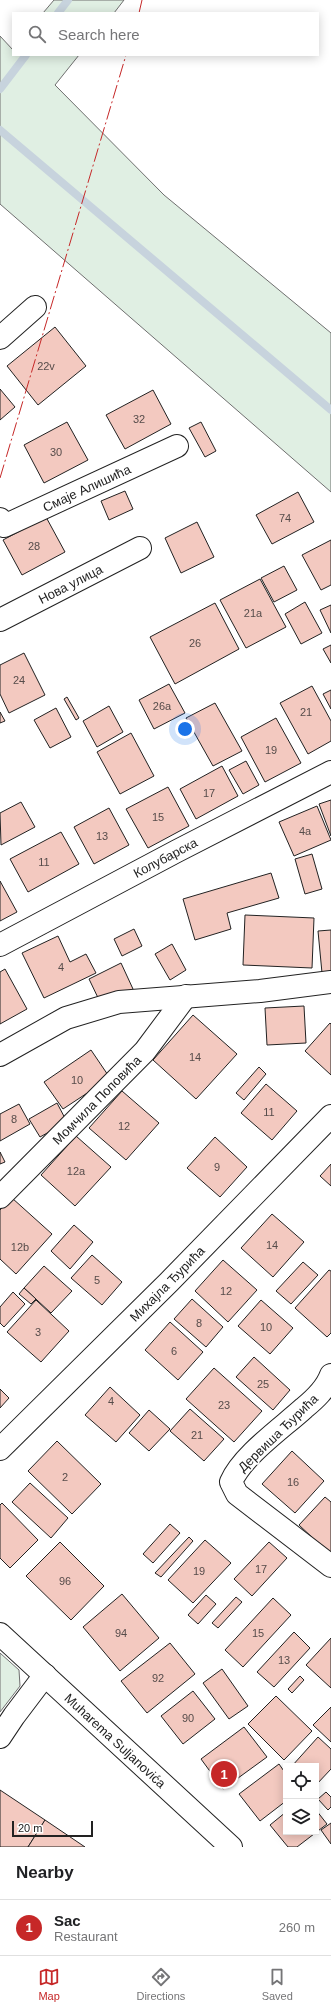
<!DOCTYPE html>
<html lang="en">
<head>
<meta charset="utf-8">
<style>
	:root { --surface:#fff; --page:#f6f6f6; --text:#202124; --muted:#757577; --line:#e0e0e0; --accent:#c62828 }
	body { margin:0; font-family:Arial,sans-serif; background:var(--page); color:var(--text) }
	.controls { position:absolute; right:12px; bottom:12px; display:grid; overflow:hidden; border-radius:0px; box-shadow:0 2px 10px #0003 }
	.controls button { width:36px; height:36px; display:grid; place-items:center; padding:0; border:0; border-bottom:1px solid var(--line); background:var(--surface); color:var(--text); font:20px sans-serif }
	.scale { position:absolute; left:12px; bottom:10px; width:81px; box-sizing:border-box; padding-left:4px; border:2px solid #222; border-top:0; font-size:11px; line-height:14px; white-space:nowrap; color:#222; -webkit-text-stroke:3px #fff; paint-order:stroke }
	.you { position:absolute; left:185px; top:729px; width:14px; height:14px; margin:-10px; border:3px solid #fff; border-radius:50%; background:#1a73e8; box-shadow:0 0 0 6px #1a73e833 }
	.badge { display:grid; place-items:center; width:26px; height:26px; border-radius:50%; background:var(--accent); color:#fff; font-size:13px; font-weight:700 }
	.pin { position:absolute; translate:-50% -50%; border:2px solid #fff; box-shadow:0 1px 4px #0006 }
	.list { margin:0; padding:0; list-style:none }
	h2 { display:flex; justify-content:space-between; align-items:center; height:52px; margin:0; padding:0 16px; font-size:17px }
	h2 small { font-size:13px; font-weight:400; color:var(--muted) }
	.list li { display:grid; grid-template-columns:26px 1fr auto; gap:12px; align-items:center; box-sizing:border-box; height:56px; padding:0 16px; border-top:1px solid var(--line) }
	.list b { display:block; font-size:15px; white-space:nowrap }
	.list p { margin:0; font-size:13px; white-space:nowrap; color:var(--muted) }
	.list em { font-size:13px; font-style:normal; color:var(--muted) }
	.icon { flex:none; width:22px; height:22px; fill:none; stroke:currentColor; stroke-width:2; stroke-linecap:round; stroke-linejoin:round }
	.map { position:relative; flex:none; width:331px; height:1847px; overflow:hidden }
	.search { position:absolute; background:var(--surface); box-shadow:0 2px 10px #0003; left:12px; right:12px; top:12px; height:44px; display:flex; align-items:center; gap:10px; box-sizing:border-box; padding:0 14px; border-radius:0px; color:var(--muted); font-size:15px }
	.sheet { height:108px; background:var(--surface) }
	nav { display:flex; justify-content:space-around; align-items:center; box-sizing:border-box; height:56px; border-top:1px solid var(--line); background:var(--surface); font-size:11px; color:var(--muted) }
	nav a { display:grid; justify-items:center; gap:2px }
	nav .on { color:var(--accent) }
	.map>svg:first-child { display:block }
</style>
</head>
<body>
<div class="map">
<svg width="331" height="1847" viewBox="0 0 331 1847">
	<rect width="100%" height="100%" fill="#fff"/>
	<!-- green -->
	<g fill="#e0efe3" stroke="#6f6f6f">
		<polygon points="54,0 124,0 114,13 43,13"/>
		<polygon points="0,36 13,50 13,55 79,55 55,85 164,195 331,333 331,492 0,204"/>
		<polygon points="0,1653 19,1670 20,1686 0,1712"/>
	</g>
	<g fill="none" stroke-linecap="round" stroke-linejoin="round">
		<!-- stream -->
		<g stroke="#c7d3dd" stroke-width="8">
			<polyline points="58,13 68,0"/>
			<polyline points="0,89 26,55"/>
			<polyline points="0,130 331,410"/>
		</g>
	</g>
	<!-- building -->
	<g fill="#f3c9c0" stroke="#222">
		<polygon points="55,327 86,366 38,405 7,366"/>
		<polygon points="0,389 15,407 0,420"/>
		<polygon points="153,390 171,424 125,449 106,415"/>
		<polygon points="67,422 88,460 44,483 24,445"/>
		<polygon points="201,422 216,451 205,457 189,428"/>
		<polygon points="125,491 133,509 109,520 101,501"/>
		<polygon points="298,492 314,522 272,544 256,515"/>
		<polygon points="46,517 65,552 22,575 3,540"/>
		<polygon points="197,522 214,557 181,573 165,538"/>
		<polygon points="331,540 331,585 321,590 302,555"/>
		<polygon points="284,566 297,590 274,602 261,578"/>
		<polygon points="260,579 286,627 246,648 220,600"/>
		<polygon points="305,602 322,633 301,644 285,614"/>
		<polygon points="215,603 239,649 175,684 150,637"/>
		<polygon points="331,605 331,633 320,610"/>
		<polygon points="331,645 331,663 323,649"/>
		<polygon points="24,653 45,695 9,713 0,694 0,665"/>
		<polygon points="169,684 185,713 154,729 139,700"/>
		<polygon points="312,686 331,721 331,741 308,754 280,703"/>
		<polygon points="331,690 331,709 323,694"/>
		<polygon points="67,697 79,718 76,720 64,699"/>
		<polygon points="215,703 242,751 213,766 186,718"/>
		<polygon points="109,706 123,732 97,747 83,721"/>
		<polygon points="56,708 71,737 50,748 34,720"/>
		<polygon points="0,712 5,721 0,723"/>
		<polygon points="276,718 301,763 265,782 241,737"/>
		<polygon points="131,733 154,776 120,794 97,752"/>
		<polygon points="246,761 259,785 243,794 229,770"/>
		<polygon points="222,766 238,796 196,819 180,789"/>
		<polygon points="168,787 189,826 148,848 126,809"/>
		<polygon points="331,800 331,836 319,804"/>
		<polygon points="21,802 35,827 1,845 0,813"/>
		<polygon points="317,806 331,840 294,856 279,822"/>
		<polygon points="109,808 129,845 94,864 74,827"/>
		<polygon points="61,832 79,864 28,892 10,859"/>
		<polygon points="312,854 322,889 305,894 295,859"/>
		<polygon points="271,873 279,898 227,913 231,929 195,940 183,899"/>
		<polygon points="0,881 17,912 0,921"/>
		<polygon points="245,915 314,918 312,968 243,965"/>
		<polygon points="134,929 142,946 122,956 114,939"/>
		<polygon points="331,930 331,972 322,973 318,931"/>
		<polygon points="58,936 70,962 86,954 96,973 44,998 22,953"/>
		<polygon points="172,944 186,970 170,980 155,954"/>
		<polygon points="121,963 133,989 101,1004 89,979"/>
		<polygon points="5,969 27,1009 0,1024 0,972"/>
		<polygon points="304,1006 306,1043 267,1045 265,1008"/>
		<polygon points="193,1015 237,1054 196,1099 153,1060"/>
		<polygon points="330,1023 331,1024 331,1075 305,1051"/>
		<polygon points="91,1050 110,1078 63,1109 44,1082"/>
		<polygon points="259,1067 266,1074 244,1100 236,1093"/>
		<polygon points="266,1084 297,1111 272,1140 241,1113"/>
		<polygon points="122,1091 159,1123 126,1160 89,1128"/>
		<polygon points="57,1103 67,1122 40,1137 29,1119"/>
		<polygon points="19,1104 30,1124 0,1141 0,1114"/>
		<polygon points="76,1136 111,1167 75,1206 41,1175"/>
		<polygon points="215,1137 247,1167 220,1197 187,1168"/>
		<polygon points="0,1152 5,1162 0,1164"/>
		<polygon points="331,1164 331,1186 320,1176"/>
		<polygon points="12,1198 52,1234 16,1274 0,1259 0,1210"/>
		<polygon points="272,1214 304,1242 273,1277 241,1248"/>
		<polygon points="74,1225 93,1242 70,1269 51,1251"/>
		<polygon points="92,1255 122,1282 102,1305 71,1278"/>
		<polygon points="223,1260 257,1290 228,1322 195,1291"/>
		<polygon points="303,1262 318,1275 291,1304 276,1291"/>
		<polygon points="44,1266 72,1291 51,1313 24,1288"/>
		<polygon points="329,1270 331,1271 331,1333 327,1337 295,1308"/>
		<polygon points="24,1288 36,1299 31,1304 19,1294"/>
		<polygon points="13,1292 25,1304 4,1327 0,1323 0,1307"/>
		<polygon points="192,1299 223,1327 206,1347 174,1319"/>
		<polygon points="36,1300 69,1331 41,1362 7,1332"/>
		<polygon points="261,1300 293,1328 270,1354 238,1326"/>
		<polygon points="170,1322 203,1352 178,1380 145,1350"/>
		<polygon points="254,1357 290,1390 273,1410 236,1377"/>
		<polygon points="214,1368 262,1411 234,1442 186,1399"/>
		<polygon points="110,1387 140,1415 116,1442 85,1415"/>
		<polygon points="0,1389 9,1398 0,1408"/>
		<polygon points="190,1409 224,1439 204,1461 170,1431"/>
		<polygon points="149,1410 170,1429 149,1451 129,1433"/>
		<polygon points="57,1441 101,1484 72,1514 28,1471"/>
		<polygon points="292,1451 324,1481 295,1513 262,1484"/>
		<polygon points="30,1483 68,1518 51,1538 12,1502"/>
		<polygon points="325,1497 331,1502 331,1555 299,1525"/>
		<polygon points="2,1503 38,1540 10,1568 0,1558 0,1505"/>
		<polygon points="170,1524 180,1533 153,1563 143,1554"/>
		<polygon points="189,1537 193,1541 161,1577 155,1573"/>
		<polygon points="205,1540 231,1563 193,1603 168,1580"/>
		<polygon points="60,1542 104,1586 71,1620 26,1576"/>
		<polygon points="269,1542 287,1558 252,1596 234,1579"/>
		<polygon points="122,1594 159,1638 120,1671 83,1627"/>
		<polygon points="206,1595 216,1604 198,1624 188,1615"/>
		<polygon points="236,1597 242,1602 218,1628 212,1623"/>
		<polygon points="273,1598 291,1615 243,1667 225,1650"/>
		<polygon points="294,1632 310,1648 274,1687 257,1672"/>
		<polygon points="331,1638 331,1688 306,1665"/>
		<polygon points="170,1643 195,1674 147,1713 121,1681"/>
		<polygon points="222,1669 248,1706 229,1719 203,1683"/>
		<polygon points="300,1676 304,1680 292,1693 288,1689"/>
		<polygon points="193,1691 215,1719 183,1744 161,1716"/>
		<polygon points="276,1696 312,1731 284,1760 248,1724"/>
		<polygon points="331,1707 331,1742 313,1725"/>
		<polygon points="244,1727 267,1757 223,1789 201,1759"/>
		<polygon points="318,1737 331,1749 331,1769 316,1785 316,1766 292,1766"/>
		<polygon points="279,1764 286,1774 286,1801 260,1821 239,1794"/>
		<polygon points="0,1790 45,1820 28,1847 0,1847"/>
		<polygon points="326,1792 331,1797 331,1807 328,1810 318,1799"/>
		<polygon points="316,1810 327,1824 297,1847 288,1847 270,1825 286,1812 286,1832 316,1832"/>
		<polygon points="45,1820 85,1847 28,1847"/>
		<polygon points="331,1823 331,1844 321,1830"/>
	</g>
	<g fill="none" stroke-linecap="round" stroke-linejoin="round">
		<!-- street casing -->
		<g stroke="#222" stroke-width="24">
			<g id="street">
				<polyline points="0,338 35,307"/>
				<path id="s1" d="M0,519L4,526L177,446"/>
				<path id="s2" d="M0,620L140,548"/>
				<path id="s3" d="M0,945L177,851L331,772"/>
				<polyline points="0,1055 66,1018 119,1002 260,991 331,982"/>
				<path id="s4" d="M0,1197L145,1051L186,996"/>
				<path d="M331,1375C326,1389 315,1399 304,1408C282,1428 242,1456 231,1482L237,1494L331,1566"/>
				<path id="s5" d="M0,1449L169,1282L331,1116"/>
				<path id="s6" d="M0,1634L231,1847"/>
				<polyline points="0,1737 14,1716 45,1675"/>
			</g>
		</g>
		<!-- street -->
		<use href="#street" stroke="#fff" stroke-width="22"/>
		<!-- power -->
		<g stroke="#c62828" stroke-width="1" stroke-dasharray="14 3 2 3" stroke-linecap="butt">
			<polyline points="139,13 142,0"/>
			<polyline points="0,478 126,55"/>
		</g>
	</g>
	<g text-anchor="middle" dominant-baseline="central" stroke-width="3" stroke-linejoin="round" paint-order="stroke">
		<!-- number labels -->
		<g font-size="11" fill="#564c4a">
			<text x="46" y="366">22v</text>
			<text x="139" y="419">32</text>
			<text x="56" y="452">30</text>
			<text x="285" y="518">74</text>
			<text x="34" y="546">28</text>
			<text x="253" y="613">21a</text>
			<text x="195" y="643">26</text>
			<text x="19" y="680">24</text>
			<text x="162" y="706">26a</text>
			<text x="306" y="712">21</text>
			<text x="271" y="750">19</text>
			<text x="209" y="793">17</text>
			<text x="158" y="817">15</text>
			<text x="305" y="831">4a</text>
			<text x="102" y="836">13</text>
			<text x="44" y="862">11</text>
			<text x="61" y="967">4</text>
			<text x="195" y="1057">14</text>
			<text x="77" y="1080">10</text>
			<text x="269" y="1112">11</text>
			<text x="14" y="1119">8</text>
			<text x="124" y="1126">12</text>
			<text x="217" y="1167">9</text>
			<text x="76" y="1171">12a</text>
			<text x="272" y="1245">14</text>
			<text x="20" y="1247">12b</text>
			<text x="97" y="1280">5</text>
			<text x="226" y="1291">12</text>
			<text x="199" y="1323">8</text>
			<text x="266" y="1327">10</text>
			<text x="38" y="1332">3</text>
			<text x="174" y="1351">6</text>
			<text x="263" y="1384">25</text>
			<text x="111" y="1401">4</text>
			<text x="224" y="1405">23</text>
			<text x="197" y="1435">21</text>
			<text x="65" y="1477">2</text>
			<text x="293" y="1482">16</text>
			<text x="261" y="1569">17</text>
			<text x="199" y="1571">19</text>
			<text x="65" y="1581">96</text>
			<text x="121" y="1633">94</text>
			<text x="258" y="1633">15</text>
			<text x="284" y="1660">13</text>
			<text x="158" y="1678">92</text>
			<text x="188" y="1718">90</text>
		</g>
		<!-- street labels -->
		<g font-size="13" fill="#222" stroke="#fff">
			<text stroke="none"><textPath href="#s1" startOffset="99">Смаје Алишића</textPath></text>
			<text stroke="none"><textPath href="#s2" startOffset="79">Нова улица</textPath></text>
			<text stroke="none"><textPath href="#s3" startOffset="187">Колубарска</textPath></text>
			<text stroke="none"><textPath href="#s4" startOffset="137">Момчила Поповића</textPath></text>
			<text stroke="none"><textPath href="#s5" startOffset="235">Михајла Ђурића</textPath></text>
			<text transform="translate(278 1433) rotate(-44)">Дервиша Ђурића</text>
			<text stroke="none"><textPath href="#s6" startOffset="157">Muharema Suljanovića</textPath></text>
		</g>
	</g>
</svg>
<div class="controls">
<button><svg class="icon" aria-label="locate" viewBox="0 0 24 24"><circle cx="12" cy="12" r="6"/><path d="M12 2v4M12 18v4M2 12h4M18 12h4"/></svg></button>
<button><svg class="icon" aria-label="layers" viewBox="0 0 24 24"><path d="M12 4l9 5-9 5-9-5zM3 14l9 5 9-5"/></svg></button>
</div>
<div class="scale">20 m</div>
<div class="you"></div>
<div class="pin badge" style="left:224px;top:1774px">1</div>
<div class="search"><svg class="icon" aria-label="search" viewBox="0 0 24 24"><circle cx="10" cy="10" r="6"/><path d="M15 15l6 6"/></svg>Search here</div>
</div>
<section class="sheet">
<h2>Nearby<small></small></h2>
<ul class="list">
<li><span class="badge">1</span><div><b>Sac</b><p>Restaurant</p></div><em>260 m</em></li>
</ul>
</section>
<nav>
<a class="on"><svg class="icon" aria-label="map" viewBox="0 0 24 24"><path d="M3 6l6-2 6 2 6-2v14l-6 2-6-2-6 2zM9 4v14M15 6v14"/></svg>Map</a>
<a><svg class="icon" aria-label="directions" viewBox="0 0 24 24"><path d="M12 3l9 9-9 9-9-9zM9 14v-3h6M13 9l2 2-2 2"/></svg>Directions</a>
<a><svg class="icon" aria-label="saved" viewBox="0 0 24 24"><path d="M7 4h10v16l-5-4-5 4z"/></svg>Saved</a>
</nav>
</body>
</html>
